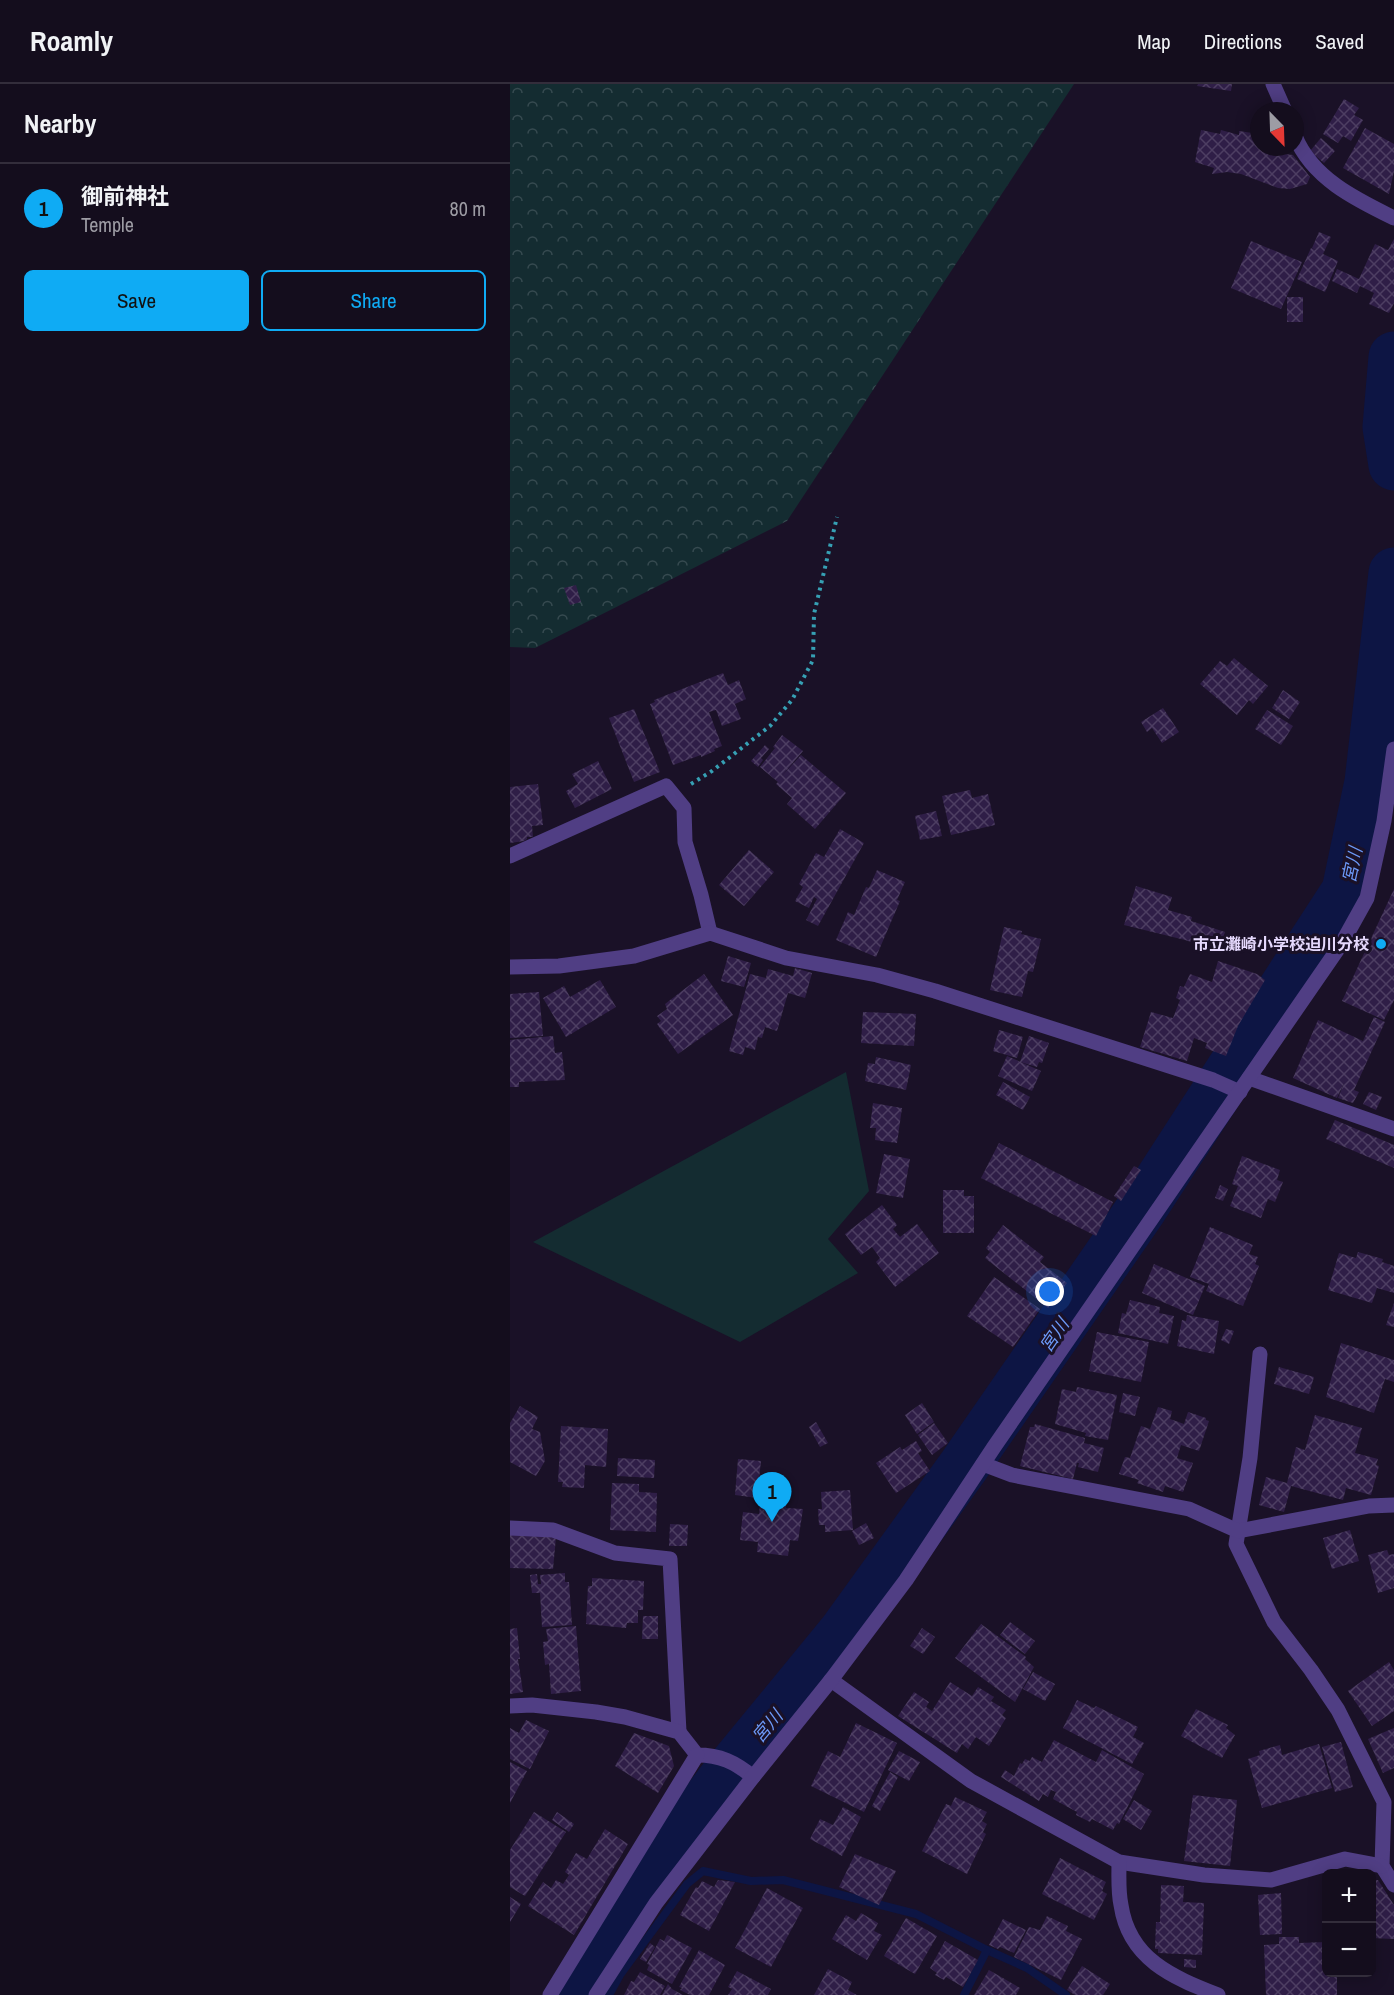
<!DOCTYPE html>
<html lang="en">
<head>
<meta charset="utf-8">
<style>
	:root { --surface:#140d1d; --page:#211b2a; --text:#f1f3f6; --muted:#9d9ca4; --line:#332d3b; --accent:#0fabf4 }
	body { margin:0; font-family:"Archivo Narrow","Noto Sans JP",sans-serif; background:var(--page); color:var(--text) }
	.controls { position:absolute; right:18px; bottom:18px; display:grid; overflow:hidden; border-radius:9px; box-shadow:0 3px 15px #0003 }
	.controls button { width:54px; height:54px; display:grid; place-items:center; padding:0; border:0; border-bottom:2px solid var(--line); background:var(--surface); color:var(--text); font:30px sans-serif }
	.compass { position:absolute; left:740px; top:18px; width:54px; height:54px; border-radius:50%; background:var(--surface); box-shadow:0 3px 15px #0003; rotate:157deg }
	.you { position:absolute; left:540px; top:1208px; width:21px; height:21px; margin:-15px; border:4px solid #fff; border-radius:50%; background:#1a73e8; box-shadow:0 0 0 9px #1a73e833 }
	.badge { display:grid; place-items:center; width:39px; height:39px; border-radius:50%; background:var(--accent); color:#111; font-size:20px; font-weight:700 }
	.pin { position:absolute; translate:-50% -50px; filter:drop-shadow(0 2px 3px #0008) }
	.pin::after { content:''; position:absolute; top:32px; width:21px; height:18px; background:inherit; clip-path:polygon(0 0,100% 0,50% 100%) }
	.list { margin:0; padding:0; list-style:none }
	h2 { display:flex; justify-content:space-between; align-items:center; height:78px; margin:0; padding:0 24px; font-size:26px }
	h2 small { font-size:20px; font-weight:400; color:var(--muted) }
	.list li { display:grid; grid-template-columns:39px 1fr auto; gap:18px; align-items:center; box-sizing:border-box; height:90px; padding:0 24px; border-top:2px solid var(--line) }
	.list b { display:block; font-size:22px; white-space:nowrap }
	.list p { margin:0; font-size:20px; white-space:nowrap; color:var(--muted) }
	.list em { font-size:20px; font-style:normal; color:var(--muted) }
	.actions { display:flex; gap:12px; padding:18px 24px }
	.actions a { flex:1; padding:14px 0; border:2px solid var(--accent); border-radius:9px; text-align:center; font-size:21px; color:var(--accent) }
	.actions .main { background:var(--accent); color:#111 }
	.map { position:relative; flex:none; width:884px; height:1911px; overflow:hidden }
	header { display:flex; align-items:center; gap:36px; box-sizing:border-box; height:84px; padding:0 30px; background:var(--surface); border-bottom:2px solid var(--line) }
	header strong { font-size:28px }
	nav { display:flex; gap:33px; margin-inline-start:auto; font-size:21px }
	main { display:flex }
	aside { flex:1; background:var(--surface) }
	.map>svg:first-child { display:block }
</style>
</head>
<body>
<header>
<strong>Roamly</strong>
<nav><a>Map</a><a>Directions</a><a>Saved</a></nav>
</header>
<main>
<aside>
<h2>Nearby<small></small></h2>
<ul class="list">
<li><span class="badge">1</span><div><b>御前神社</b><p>Temple</p></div><em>80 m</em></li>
</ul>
<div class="actions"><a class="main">Save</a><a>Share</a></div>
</aside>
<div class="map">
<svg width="884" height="1911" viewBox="0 0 884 1911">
	<defs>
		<pattern id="forest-crowns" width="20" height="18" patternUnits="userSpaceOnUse" patternTransform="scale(1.5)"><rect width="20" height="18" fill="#142c31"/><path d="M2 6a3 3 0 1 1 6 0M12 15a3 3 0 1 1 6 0" fill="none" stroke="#364a50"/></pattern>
		<pattern id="building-cross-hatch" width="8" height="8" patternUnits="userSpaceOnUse" patternTransform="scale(1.5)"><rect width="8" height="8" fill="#2f1e47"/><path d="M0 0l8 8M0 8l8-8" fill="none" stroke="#4d3e62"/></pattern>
	</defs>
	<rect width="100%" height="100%" fill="#1a1127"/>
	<!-- forest -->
	<polygon fill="url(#forest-crowns)" points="0,0 564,0 277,437 25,564 0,563"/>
	<!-- park -->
	<polygon fill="#142c31" points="336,988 359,1107 318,1155 348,1189 230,1258 23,1158"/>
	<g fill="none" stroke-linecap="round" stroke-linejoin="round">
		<!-- stream -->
		<g stroke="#0d1544" stroke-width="8">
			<polyline points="477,1866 517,1884 556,1911"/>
			<polyline points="99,1911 110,1891 177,1800 193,1787 241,1797 273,1796 406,1830 477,1866 454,1911"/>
		</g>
		<!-- river -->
		<g stroke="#0d1544" stroke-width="51">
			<polyline points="884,273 878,343 884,381"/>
			<polyline points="64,1911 129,1805 219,1688 334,1548 453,1383 632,1124 837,807 860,698 884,489"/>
		</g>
	</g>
	<!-- building -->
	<g fill="url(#building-cross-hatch)">
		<polygon points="688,0 722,0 721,7 687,2"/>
		<polygon points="834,15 849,24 844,31 853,36 841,57 833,52 828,59 813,50"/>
		<polygon points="855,44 884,60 884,87 879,110 833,84"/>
		<polygon points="691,46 710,50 711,46 729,51 729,47 749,50 749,63 771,63 775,65 775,70 783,71 800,93 797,100 780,105 768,104 731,90 717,88 702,90 704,84 685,78"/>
		<polygon points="811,54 825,67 814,79 800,67"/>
		<polygon points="809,148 821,153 813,170 828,177 815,208 787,195 801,164 808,167 802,164"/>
		<polygon points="884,155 884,219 879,229 859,220 864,209 850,202 847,209 822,197 827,185 849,195 865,160 878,166"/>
		<polygon points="741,157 792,178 771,225 721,204"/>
		<rect x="777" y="213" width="16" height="25"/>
		<polygon points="66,501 71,518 60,521 54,504"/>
		<polygon points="724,574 758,602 743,620 739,616 727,631 690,600 710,577 717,582"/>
		<polygon points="213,589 218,601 229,596 236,615 225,620 231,635 212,642 206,626 199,628 212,662 204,665 205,667 191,673 191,671 163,681 140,620 145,618 144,616"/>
		<polygon points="773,606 790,618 779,635 762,624"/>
		<polygon points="653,624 669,648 652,659 642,644 637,648 631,638"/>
		<polygon points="124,625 150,688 124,698 99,634"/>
		<polygon points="757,626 783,642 771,661 745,645"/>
		<polygon points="272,651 293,667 270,694 291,671 336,709 305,745 277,720 282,714 266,700 268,698 250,683 265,664 263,663"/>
		<polygon points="255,661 259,665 251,674 253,676 248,683 241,677"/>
		<polygon points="88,677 102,705 65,724 56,707 68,700 62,690"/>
		<polygon points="28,700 33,741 22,742 23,753 17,753 17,755 14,757 0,759 0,703"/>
		<polygon points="460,706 462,714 478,710 485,741 441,751 432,712"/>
		<polygon points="426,727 432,752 410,756 405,732"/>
		<polygon points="330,745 354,759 308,842 296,836 307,815 304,813 299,824 285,817 293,803 289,800 306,769 314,773"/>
		<polygon points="239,766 264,788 234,822 209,801"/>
		<polygon points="367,786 395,798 387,816 390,817 366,873 326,856 338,828 344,831 356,803 359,804"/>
		<polygon points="626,802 662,813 658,826 682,833 681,837 715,848 709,867 675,856 614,841"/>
		<polygon points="884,805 884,916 874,936 832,917"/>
		<polygon points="494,843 512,847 511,850 531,855 523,888 518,887 512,913 480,906"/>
		<polygon points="218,872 241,879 234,903 211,897"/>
		<polygon points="708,877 747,890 755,896 728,942 716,972 695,964 697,959 684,954 677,977 630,963 641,928 663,934 670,916 666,914 670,902 674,903 680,890 702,898"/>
		<polygon points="285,884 302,889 295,914 278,909 267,947 255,943 252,954 248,953 245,966 235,963 233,971 219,967 240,890 256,894 258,885 283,892"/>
		<polygon points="194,890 223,931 168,970 147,940 151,937 147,932 157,925 155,920"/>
		<polygon points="90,896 106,923 56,953 33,914 54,902 60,913"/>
		<polygon points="29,908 33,952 0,954 0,910"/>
		<polygon points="353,928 406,930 404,962 351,959"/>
		<polygon points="864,933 875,938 844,1006 849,1008 843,1019 828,1014 835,997 827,1014 783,994 808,936 853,957"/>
		<polygon points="489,946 513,953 507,974 483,967"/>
		<polygon points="43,952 45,969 52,968 55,996 9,998 9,1003 0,1003 0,956"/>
		<polygon points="519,952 539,959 532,979 529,978 527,983 510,978"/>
		<polygon points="497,972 531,987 522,1007 488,992"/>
		<polygon points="366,973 401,981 396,1006 355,997 358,979 365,980"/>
		<polygon points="493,998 520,1013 513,1026 486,1011"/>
		<polygon points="859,1008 872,1013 866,1026 853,1020"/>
		<polygon points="363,1019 392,1024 387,1059 365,1056 366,1044 360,1044"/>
		<polygon points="825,1036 884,1061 884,1084 816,1055"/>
		<polygon points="489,1059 603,1118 586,1152 471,1094"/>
		<polygon points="374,1070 400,1075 393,1114 366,1109"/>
		<polygon points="732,1072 770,1086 767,1096 773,1098 765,1118 758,1115 751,1134 720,1122 728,1102 722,1100"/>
		<polygon points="624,1082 631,1086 611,1117 604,1112"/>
		<polygon points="710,1101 718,1105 713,1117 705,1114"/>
		<polygon points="433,1106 454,1106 454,1112 464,1112 464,1149 433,1149"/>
		<polygon points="372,1121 387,1141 383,1145 390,1153 407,1140 429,1169 385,1203 366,1178 370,1174 362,1163 351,1171 335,1150"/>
		<polygon points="493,1141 534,1173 530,1178 557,1199 538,1224 475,1174 480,1168 476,1164"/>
		<polygon points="700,1143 743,1161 739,1170 748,1173 745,1180 749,1182 733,1222 696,1207 699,1200 680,1193"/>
		<polygon points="848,1168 873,1175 872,1178 884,1182 884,1209 867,1204 862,1219 818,1206 829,1169 846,1174"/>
		<polygon points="644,1180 695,1202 683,1231 632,1209"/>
		<polygon points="484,1193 530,1225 503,1263 457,1232"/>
		<polygon points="620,1216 650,1223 649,1229 664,1232 658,1260 608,1249 612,1229 616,1230"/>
		<polygon points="884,1219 884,1243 876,1241"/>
		<polygon points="677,1231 709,1237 704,1270 667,1262 672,1236 676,1237"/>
		<polygon points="716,1245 724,1247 719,1260 711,1256"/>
		<polygon points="587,1248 639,1258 631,1298 579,1287"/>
		<polygon points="831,1259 884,1276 884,1298 875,1295 864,1329 816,1313"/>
		<polygon points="769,1283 804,1293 799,1310 764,1300"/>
		<polygon points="567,1303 607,1311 598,1356 575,1352 576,1349 545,1340 552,1305 566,1308"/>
		<polygon points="613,1309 630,1313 625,1332 609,1328"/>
		<polygon points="412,1319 424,1338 407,1350 395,1331"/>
		<polygon points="10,1322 28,1333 22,1345 30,1348 35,1377 26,1392 0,1378 0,1339"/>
		<polygon points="648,1323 662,1327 660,1335 674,1340 678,1328 696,1334 696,1336 699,1337 689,1367 671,1361 667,1374 683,1379 673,1408 655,1402 653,1408 627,1399 629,1396 609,1390 615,1373 620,1374 631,1342 640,1345"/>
		<polygon points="805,1331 852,1344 845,1369 868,1375 866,1381 869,1382 861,1411 836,1404 833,1416 781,1402 774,1428 749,1421 756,1393 777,1399 786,1363 795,1366"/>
		<polygon points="306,1338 318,1359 310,1363 299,1343"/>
		<polygon points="424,1339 438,1359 422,1371 408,1351"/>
		<polygon points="525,1340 575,1354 574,1359 594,1364 588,1388 568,1383 569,1379 567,1379 563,1395 510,1382 520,1343 524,1343"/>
		<polygon points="51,1342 98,1345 96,1383 75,1381 74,1404 52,1403 53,1398 48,1398"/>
		<polygon points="406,1357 412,1367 408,1369 420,1387 386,1409 366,1379 390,1363 392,1366"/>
		<polygon points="108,1374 145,1376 144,1394 107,1392"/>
		<polygon points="228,1375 251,1377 247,1414 225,1411"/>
		<polygon points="252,1396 278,1398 276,1424 293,1425 288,1457 280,1456 278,1472 247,1468 248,1458 230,1456 233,1428 249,1430"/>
		<polygon points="102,1399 129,1400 129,1408 147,1409 146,1448 100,1446"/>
		<polygon points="340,1406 343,1446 315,1448 315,1441 309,1441 308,1425 312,1425 311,1408"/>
		<polygon points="356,1439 364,1454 349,1461 342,1447"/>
		<polygon points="160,1440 178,1441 177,1462 159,1462"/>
		<polygon points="840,1446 849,1477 822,1485 813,1454"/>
		<polygon points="0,1450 46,1453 43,1485 0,1484"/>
		<polygon points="877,1466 879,1471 884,1470 884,1504 868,1509 858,1471"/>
		<polygon points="55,1489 55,1498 59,1498 62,1541 32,1543 30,1509 22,1509 20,1491 27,1490 28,1500 31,1500 30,1491"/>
		<polygon points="82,1494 134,1497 133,1526 128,1526 128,1539 117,1539 116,1544 76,1540 78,1502 82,1502"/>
		<polygon points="133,1532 148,1532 148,1555 132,1555"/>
		<polygon points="500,1538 525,1557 515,1570 490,1551"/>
		<polygon points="471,1540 516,1573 515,1575 524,1583 505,1618 445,1574"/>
		<polygon points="66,1542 71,1607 41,1610 39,1580 35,1581 33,1558 38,1557 36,1545"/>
		<polygon points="7,1544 10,1575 8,1575 13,1608 0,1610 0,1545"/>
		<polygon points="412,1544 425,1553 413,1570 400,1562"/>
		<polygon points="879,1578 884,1586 884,1627 862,1642 838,1607"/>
		<polygon points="523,1588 545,1600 535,1617 513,1605"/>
		<polygon points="440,1598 462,1612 468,1603 484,1613 481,1617 496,1626 492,1631 496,1634 479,1662 466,1653 458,1665 452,1660 447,1669 388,1632 404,1608 419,1618 416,1623 422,1627"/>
		<polygon points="567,1616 584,1624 586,1622 628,1643 623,1653 634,1659 622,1680 553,1644"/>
		<polygon points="686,1625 718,1641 716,1644 725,1651 712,1674 671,1652"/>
		<polygon points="16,1636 39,1647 20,1685 0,1675 0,1644 9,1649"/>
		<polygon points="346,1639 387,1659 354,1728 301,1702 318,1667 330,1673"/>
		<polygon points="884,1644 884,1684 873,1689 858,1655"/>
		<polygon points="124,1649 159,1662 164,1682 148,1709 105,1682"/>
		<polygon points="544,1656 586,1678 592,1666 634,1690 609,1740 607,1739 603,1746 582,1735 580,1738 566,1731 567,1728 543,1715 546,1708 541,1706 538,1713 533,1710 529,1717 491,1693 495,1686 504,1692 510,1679 512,1680 515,1675 520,1677 522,1673 532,1678"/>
		<polygon points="831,1658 843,1703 825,1708 812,1663"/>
		<polygon points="809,1660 822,1704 752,1724 738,1675 750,1671 749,1667 770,1661 772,1671"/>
		<polygon points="389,1667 410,1678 399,1697 378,1686"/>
		<polygon points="0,1678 17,1687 0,1719"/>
		<polygon points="380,1688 388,1693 370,1727 362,1722"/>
		<polygon points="683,1711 727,1716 720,1782 674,1777"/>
		<polygon points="445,1713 477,1728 472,1737 477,1740 473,1748 476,1750 457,1790 412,1767 436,1720 441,1722"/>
		<polygon points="624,1716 642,1727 631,1746 613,1735"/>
		<polygon points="333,1723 351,1733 332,1772 300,1755 310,1735 323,1741"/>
		<polygon points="24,1728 56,1748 15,1812 0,1803 0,1766"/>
		<polygon points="47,1728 64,1740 59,1748 42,1736"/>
		<polygon points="95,1745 118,1760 64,1851 18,1822 33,1798 41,1804 46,1796 53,1800 59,1791 55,1788 66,1769 77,1775"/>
		<polygon points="345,1770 386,1787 369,1821 329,1803"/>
		<polygon points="550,1774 596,1798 592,1807 597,1810 584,1836 532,1810"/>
		<polygon points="862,1793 864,1793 864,1796 868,1796 884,1821 884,1855 862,1854"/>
		<polygon points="208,1796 225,1798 199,1847 170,1831 186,1803 188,1804 192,1797 204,1803"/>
		<rect x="812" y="1797" width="4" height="19"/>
		<polygon points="651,1801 674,1802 673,1818 694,1819 692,1871 648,1869 648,1865 645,1865 646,1838 650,1838"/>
		<polygon points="257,1804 293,1824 261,1883 225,1864"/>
		<polygon points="771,1809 772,1850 750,1851 748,1811"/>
		<polygon points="0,1813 11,1820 0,1838"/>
		<polygon points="351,1829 368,1839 364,1847 372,1851 357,1876 322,1855 336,1831 346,1837"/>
		<polygon points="537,1832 558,1842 556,1847 572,1855 551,1896 504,1873 519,1843 530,1846"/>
		<polygon points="396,1834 427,1852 405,1890 374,1872"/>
		<polygon points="493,1835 516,1846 504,1869 490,1863 488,1865 479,1861"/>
		<polygon points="157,1851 182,1864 162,1900 137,1886 139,1881 137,1880 150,1855 154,1857"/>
		<polygon points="769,1853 789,1853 789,1859 816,1858 816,1888 827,1888 827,1911 756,1911 754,1861 769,1860"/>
		<polygon points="435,1857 468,1876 453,1903 436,1893 434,1896 425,1891 427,1889 420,1884"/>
		<polygon points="140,1859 145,1863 136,1878 130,1875"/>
		<polygon points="189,1866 215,1881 199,1911 180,1911 170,1906 172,1904 169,1903"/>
		<polygon points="674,1875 686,1876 686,1884 674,1883"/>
		<polygon points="572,1882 600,1900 593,1911 565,1911 557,1906"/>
		<polygon points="318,1885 342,1898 338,1906 347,1911 304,1911"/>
		<polygon points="479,1886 510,1904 506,1911 464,1911"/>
		<polygon points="227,1887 261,1905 258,1911 218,1911 222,1905 218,1903"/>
		<polygon points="130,1888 155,1902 150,1911 114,1911 121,1897 124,1898"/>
		<polygon points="158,1900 162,1905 173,1911 152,1911"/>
	</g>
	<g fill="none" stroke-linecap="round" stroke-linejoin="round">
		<!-- path -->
		<polyline stroke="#36a0b4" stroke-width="4" stroke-dasharray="3 4.5" stroke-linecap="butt" points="181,700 202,687 260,642 282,616 303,576 304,530 327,433"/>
		<!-- street -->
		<g stroke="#503e84" stroke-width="15">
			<polyline points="763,0 775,27"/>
			<path d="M785,52C802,94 845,115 884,134"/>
			<polyline points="0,772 156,702 174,724 175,758 191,811 200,849"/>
			<polyline points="0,883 49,882 124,872 200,849 276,874 367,891 425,907 703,996 730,1008"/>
			<polyline points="739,994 884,1045"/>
			<polyline points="750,1270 740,1374 726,1460 764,1538 801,1586 828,1626 874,1718 872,1782 884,1801"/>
			<polyline points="473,1380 502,1391 679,1425 728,1447 859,1422 884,1421"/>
			<polyline points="0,1444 43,1446 105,1469 160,1475 169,1648"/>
			<polyline points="321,1596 461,1697 609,1778 694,1791 761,1796 835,1775 872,1782"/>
			<path d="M0,1622L22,1621L86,1628L115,1633L169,1648L187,1671C210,1671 225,1678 243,1693"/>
			<path d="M609,1778C609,1792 608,1807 611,1821C619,1875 662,1893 708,1911"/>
			<polyline points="40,1911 187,1671"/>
			<polyline points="86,1911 146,1819 243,1693 321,1596 396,1496 484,1363 832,859 857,814 874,737 884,665"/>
		</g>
	</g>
	<!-- markers -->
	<circle fill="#0fabf4" stroke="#1a1127" stroke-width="2" cx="871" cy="860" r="6"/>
	<g text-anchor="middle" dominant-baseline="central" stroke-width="6" stroke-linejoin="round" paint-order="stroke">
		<!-- poi labels -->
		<g font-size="16" font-weight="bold" fill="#e5d9fd" stroke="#1a1127" text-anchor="end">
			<text x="859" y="860">市立灘崎小学校迫川分校</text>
		</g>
		<!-- water labels -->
		<g font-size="18" font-style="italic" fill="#6c99f8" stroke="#1a1127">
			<text transform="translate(842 781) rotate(-78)">宮川</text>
			<text transform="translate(544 1251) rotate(-55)">宮川</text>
			<text transform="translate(257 1642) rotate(-50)">宮川</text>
		</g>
	</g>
</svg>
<div class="controls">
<button>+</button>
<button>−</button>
</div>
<svg class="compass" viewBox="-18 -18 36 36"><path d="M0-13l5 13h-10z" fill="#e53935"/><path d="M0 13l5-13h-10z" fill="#9d9ca4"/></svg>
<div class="you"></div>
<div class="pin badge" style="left:262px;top:1438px">1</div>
</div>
</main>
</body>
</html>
